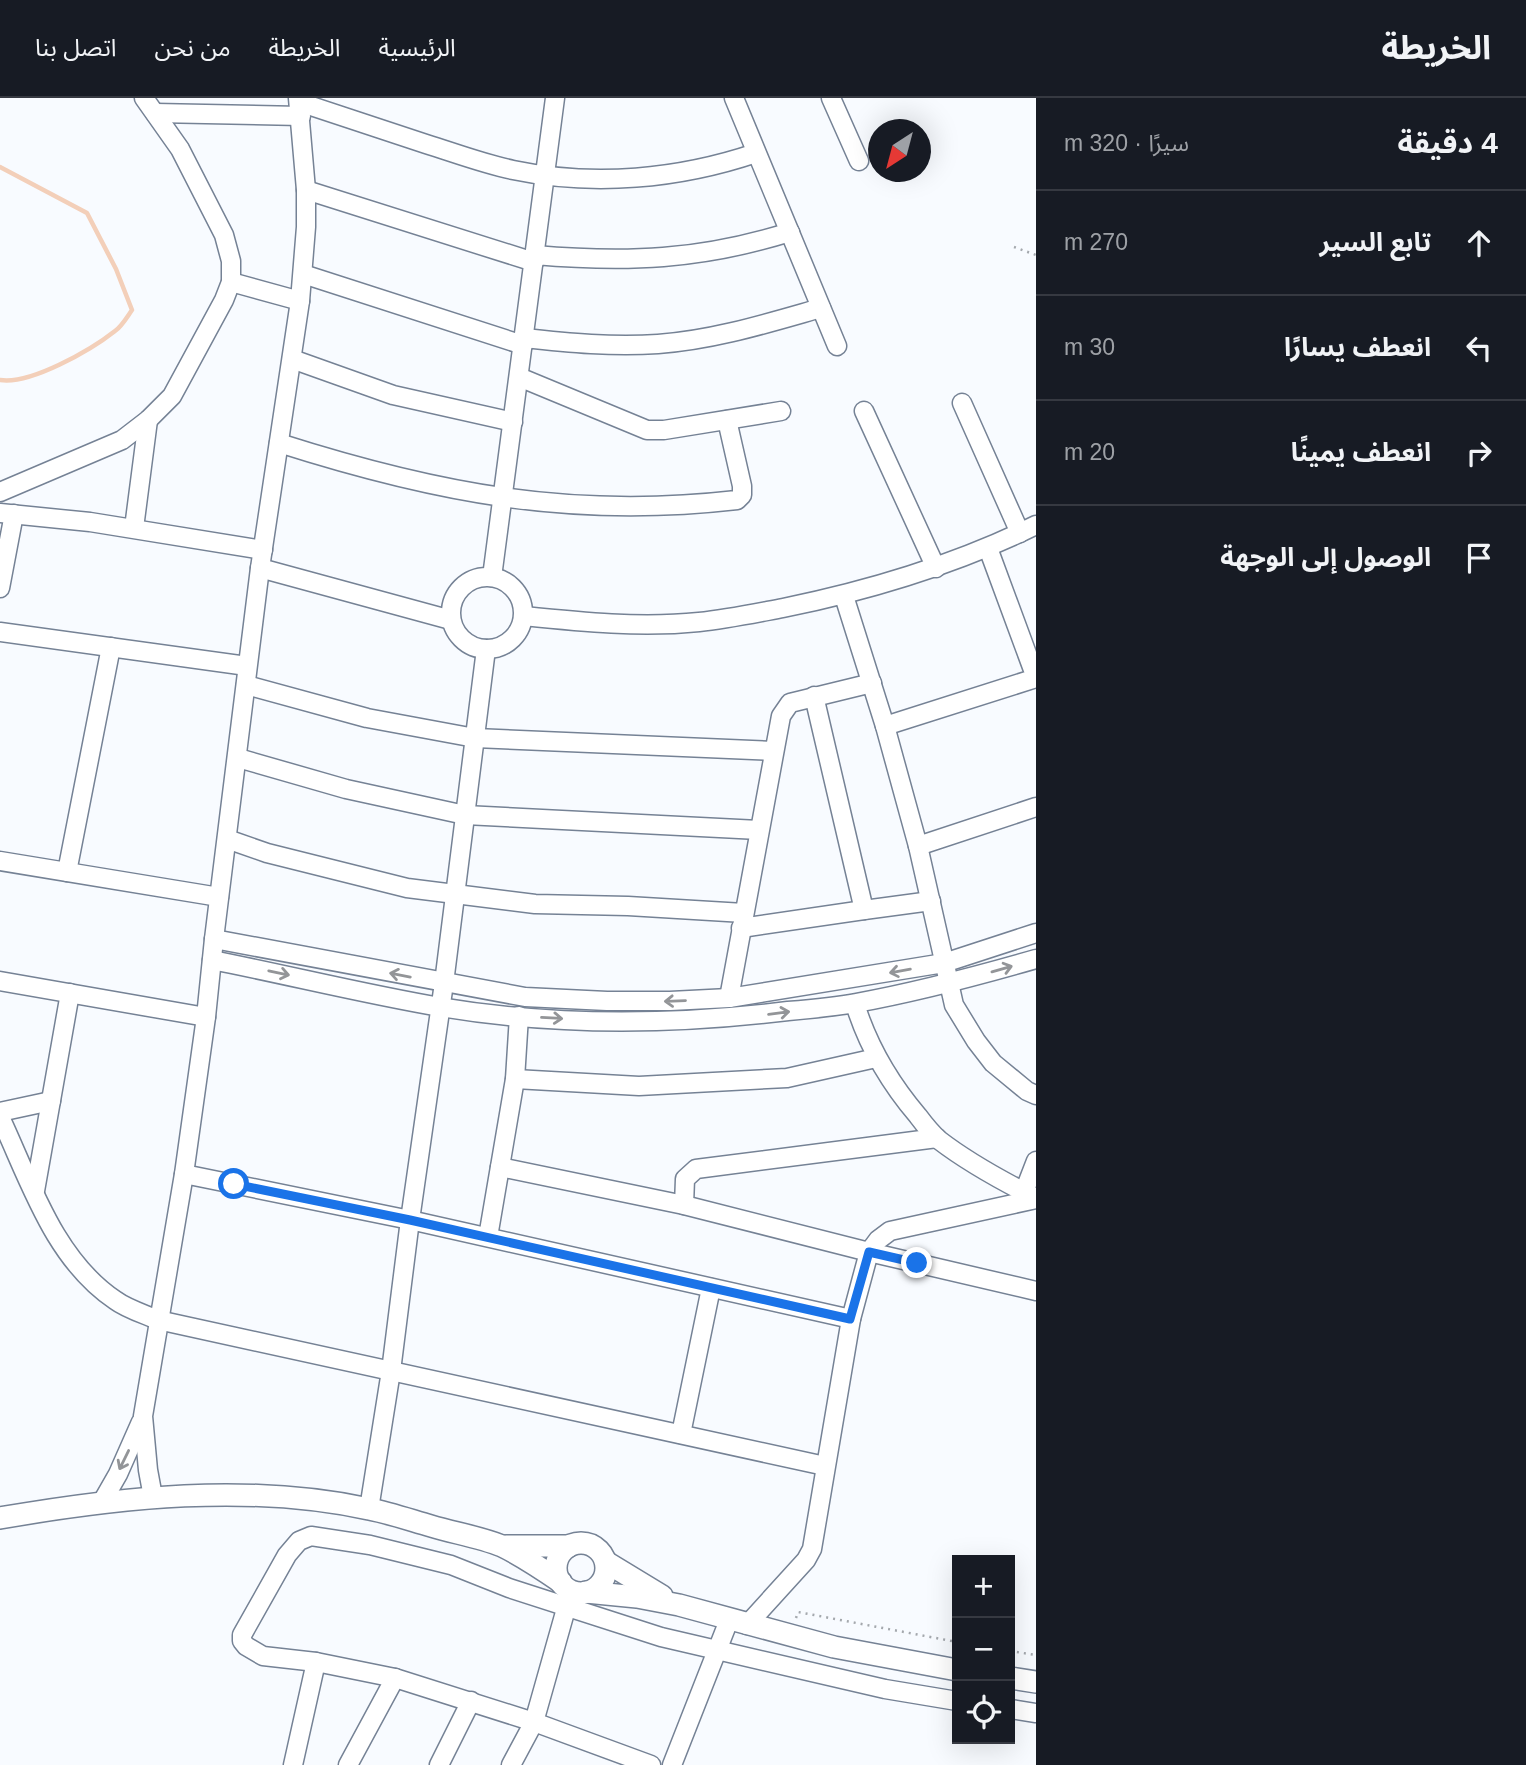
<!DOCTYPE html>
<html lang="ar">
<head>
<meta charset="utf-8">
<style>
	:root { --surface:#171b24; --page:#242831; --text:#f1f3f6; --muted:#9ea1a6; --line:#363941 }
	body { margin:0; font-family:Helvetica,"Noto Sans Arabic",sans-serif; background:var(--page); color:var(--text); direction:rtl }
	.controls { position:absolute; right:21px; bottom:21px; display:grid; overflow:hidden; border-radius:0px; box-shadow:0 7px 28px #0002 }
	.controls button { width:63px; height:63px; display:grid; place-items:center; padding:0; border:0; border-bottom:2px solid var(--line); background:var(--surface); color:var(--text); font:35px sans-serif }
	.compass { position:absolute; left:868px; top:21px; width:63px; height:63px; border-radius:50%; background:var(--surface); box-shadow:0 7px 28px #0002; rotate:216deg }
	.stop { position:absolute; width:21px; height:21px; margin:-16px; border:5px solid #1a73e8; border-radius:50%; background:#fff }
	.stop.end { background:#1a73e8; border-color:#fff; box-shadow:0 2px 7px #0008 }
	.list { margin:0; padding:0; list-style:none }
	h2 { display:flex; justify-content:space-between; align-items:center; height:91px; margin:0; padding:0 28px; font-size:30px }
	h2 small { font-size:23px; font-weight:400; color:var(--muted) }
	.list li { display:grid; grid-template-columns:46px 1fr auto; gap:21px; align-items:center; box-sizing:border-box; height:105px; padding:0 28px; border-top:2px solid var(--line) }
	.list b { display:block; font-size:26px; white-space:nowrap }
	.list em { font-size:23px; font-style:normal; color:var(--muted) }
	.icon { flex:none; width:38px; height:38px; fill:none; stroke:currentColor; stroke-width:2; stroke-linecap:round; stroke-linejoin:round }
	.map { position:relative; flex:none; width:1036px; height:1667px; overflow:hidden; direction:ltr }
	header { display:flex; align-items:center; gap:42px; box-sizing:border-box; height:98px; padding:0 35px; background:var(--surface); border-bottom:2px solid var(--line) }
	header strong { font-size:33px }
	nav { display:flex; gap:38px; margin-inline-start:auto; font-size:24px }
	main { display:flex }
	aside { flex:1; background:var(--surface) }
	.map>svg:first-child { display:block }
</style>
</head>
<body>
<header>
<strong>الخريطة</strong>
<nav><a>الرئيسية</a><a>الخريطة</a><a>من نحن</a><a>اتصل بنا</a></nav>
</header>
<main>
<aside>
<h2>4 دقيقة<small>سيرًا · 320 m</small></h2>
<ul class="list">
<li><svg class="icon" aria-label="ahead" viewBox="0 0 24 24"><path d="M12 20V5M6 11l6-6 6 6"/></svg><div><b>تابع السير</b></div><em>270 m</em></li>
<li><svg class="icon" aria-label="left" viewBox="0 0 24 24"><path d="M17 20v-9H6M10 6l-5 5 5 5"/></svg><div><b>انعطف يسارًا</b></div><em>30 m</em></li>
<li><svg class="icon" aria-label="right" viewBox="0 0 24 24"><path d="M7 20v-9h11M14 6l5 5-5 5"/></svg><div><b>انعطف يمينًا</b></div><em>20 m</em></li>
<li><svg class="icon" aria-label="arrive" viewBox="0 0 24 24"><path d="M6 21V4h12l-3 4 3 4H6"/></svg><div><b>الوصول إلى الوجهة</b></div></li>
</ul>
</aside>
<div class="map">
<svg width="1036" height="1667" viewBox="0 0 1036 1667">
	<rect width="100%" height="100%" fill="#f8fbff"/>
	<g fill="none" stroke-linecap="round" stroke-linejoin="round">
		<!-- stream -->
		<path stroke="#f3cfb9" stroke-width="4.5" d="M0,69L87,115L116,171L132,212C127,219 122,228 115,233C91,252 30,287 0,282"/>
		<!-- minor casing -->
		<g stroke="#758295" stroke-width="21">
			<g id="minor">
				<polyline points="734,0 837,248"/>
				<polyline points="831,0 859,63"/>
				<path d="M299,4C341,18 384,32 426,46C455,55 484,66 513,72C594,89 679,81 756,55"/>
				<polyline points="155,15 301,18"/>
				<polyline points="306,92 534,164"/>
				<path d="M535,157C627,165 700,162 790,134"/>
				<polyline points="303,176 523,247"/>
				<polyline points="231,184 300,203"/>
				<path d="M524,240C569,245 613,249 658,246C714,242 768,225 821,210"/>
				<polyline points="292,261 393,297 513,324"/>
				<polyline points="519,279 647,332 664,332 781,313"/>
				<polyline points="962,305 1020,435"/>
				<polyline points="864,313 936,470"/>
				<path d="M279,345C436,395 571,421 737,402L742,397V388L727,322"/>
				<polyline points="0,394 122,342 148,322 172,298 224,202 231,184 231,163 224,137 180,51 144,0"/>
				<polyline points="0,415 90,424 263,452"/>
				<polyline points="134,430 148,322"/>
				<polyline points="260,470 451,522"/>
				<circle cx="487" cy="515" r="36"/>
				<polyline points="492,479 555,0"/>
				<polyline points="0,490 14,416"/>
				<polyline points="844,498 885,628 918,748 954,907 976,943 993,965 1027,993 1036,997"/>
				<path d="M524,518C582,524 641,530 699,524C727,521 756,515 783,510C871,492 955,467 1036,427"/>
				<polyline points="0,534 247,568"/>
				<polyline points="246,587 367,620 475,640 773,653"/>
				<polyline points="814,598 864,812 931,803"/>
				<polyline points="885,628 1036,580 988,450"/>
				<polyline points="238,660 346,691 465,717 759,732"/>
				<polyline points="227,741 267,755 407,790 535,806 628,808 744,815"/>
				<polyline points="918,748 1036,709"/>
				<polyline points="0,763 219,799"/>
				<polyline points="67,774 111,549"/>
				<polyline points="741,830 864,812"/>
				<polyline points="214,841 525,899 607,903 670,903 729,900 944,865 1036,835"/>
				<path d="M212,862C288,877 364,896 440,909C554,928 674,927 788,913C811,911 834,909 856,905C917,894 977,878 1036,861"/>
				<polyline points="0,883 206,919"/>
				<polyline points="729,900 781,618 790,605 872,585"/>
				<path d="M855,906C868,948 889,984 918,1018C924,1026 931,1035 939,1042C969,1065 1002,1083 1036,1100"/>
				<polyline points="515,981 639,988 787,980 876,960"/>
				<polyline points="0,1014 51,1003"/>
				<path d="M0,1019C30,1083 54,1161 115,1202C127,1211 144,1216 158,1222L825,1368"/>
				<polyline points="500,1069 684,1107 869,1154 1036,1193"/>
				<polyline points="184,1076 410,1122 851,1221"/>
				<polyline points="35,1093 70,895"/>
				<polyline points="1024,1094 1036,1063"/>
				<polyline points="684,1107 685,1081 696,1071 937,1040"/>
				<polyline points="488,1139 515,981 519,918"/>
				<polyline points="681,1336 711,1190"/>
				<polyline points="153,1399 148,1372 143,1318 184,1076 206,919 214,841 260,470 300,203 306,129 306,92 298,0"/>
				<polyline points="102,1404 118,1376 141,1324"/>
				<polyline points="369,1411 391,1273 410,1122 444,885 486,551"/>
				<polyline points="747,1527 806,1462 812,1451 851,1221 869,1154 878,1142 890,1133 1036,1101"/>
				<polyline points="1010,1611 1036,1615"/>
				<polyline points="293,1667 316,1564"/>
				<polyline points="348,1667 395,1580"/>
				<polyline points="439,1667 471,1603"/>
				<polyline points="511,1667 534,1624 571,1493"/>
				<polyline points="651,1667 534,1624 395,1580 316,1564 263,1558 246,1548 242,1543 242,1537 287,1457 299,1443 311,1438 370,1447 451,1467 509,1490 661,1539 885,1591 957,1603"/>
				<polyline points="672,1667 729,1522"/>
			</g>
		</g>
		<!-- major casing -->
		<g stroke="#758295" stroke-width="24">
			<g id="major">
				<path d="M0,1420C121,1399 248,1385 369,1411C390,1415 410,1422 431,1428C454,1435 480,1439 502,1448C523,1458 542,1471 561,1484"/>
				<circle cx="581" cy="1470" r="25"/>
				<polyline points="506,1448 569,1448"/>
				<polyline points="606,1464 662,1498"/>
				<polyline points="586,1494 637,1499 679,1507 834,1549 957,1572"/>
				<polyline points="1010,1580 1036,1584"/>
			</g>
		</g>
		<!-- path -->
		<g stroke="#a4a8ad" stroke-width="2.5" stroke-dasharray="2 5" stroke-linecap="butt">
			<polyline points="1014,149 1036,157"/>
			<polyline points="796,1520 798,1514 957,1544"/>
			<polyline points="1010,1553 1036,1557"/>
		</g>
		<!-- minor -->
		<use href="#minor" stroke="#fff" stroke-width="18"/>
		<!-- major -->
		<use href="#major" stroke="#fff" stroke-width="21"/>
	</g>
	<!-- one-way arrows -->
	<defs><path id="oneway-shaft" d="M-6 0H5M1.5-3L5.5 0L1.5 3" fill="none" stroke-width="1.6" stroke-linecap="round" stroke-linejoin="round" transform="scale(1.75)"/></defs>
	<g stroke="#939598">
		<use href="#oneway-shaft" transform="translate(1002 871) rotate(-16)"/>
		<use href="#oneway-shaft" transform="translate(900 873) rotate(170)"/>
		<use href="#oneway-shaft" transform="translate(279 875) rotate(12)"/>
		<use href="#oneway-shaft" transform="translate(400 877) rotate(-169)"/>
		<use href="#oneway-shaft" transform="translate(675 903) rotate(178)"/>
		<use href="#oneway-shaft" transform="translate(779 915) rotate(-7)"/>
		<use href="#oneway-shaft" transform="translate(552 920) rotate(3)"/>
		<use href="#oneway-shaft" transform="translate(124 1362) rotate(116)"/>
	</g>
	<g fill="none" stroke-linecap="round" stroke-linejoin="round">
		<!-- route -->
		<polyline stroke="#1a73e8" stroke-width="9" points="234,1086 410,1122 850,1221 869,1154 917,1165"/>
	</g>
</svg>
<div class="controls">
<button>+</button>
<button>−</button>
<button><svg class="icon" aria-label="locate" viewBox="0 0 24 24"><circle cx="12" cy="12" r="6"/><path d="M12 2v4M12 18v4M2 12h4M18 12h4"/></svg></button>
</div>
<svg class="compass" viewBox="-18 -18 36 36"><path d="M0-13l5 13h-10z" fill="#e53935"/><path d="M0 13l5-13h-10z" fill="#9ea1a6"/></svg>
<div class="stop" style="left:234px;top:1086px"></div>
<div class="stop end" style="left:917px;top:1165px"></div>
</div>
</main>
</body>
</html>
